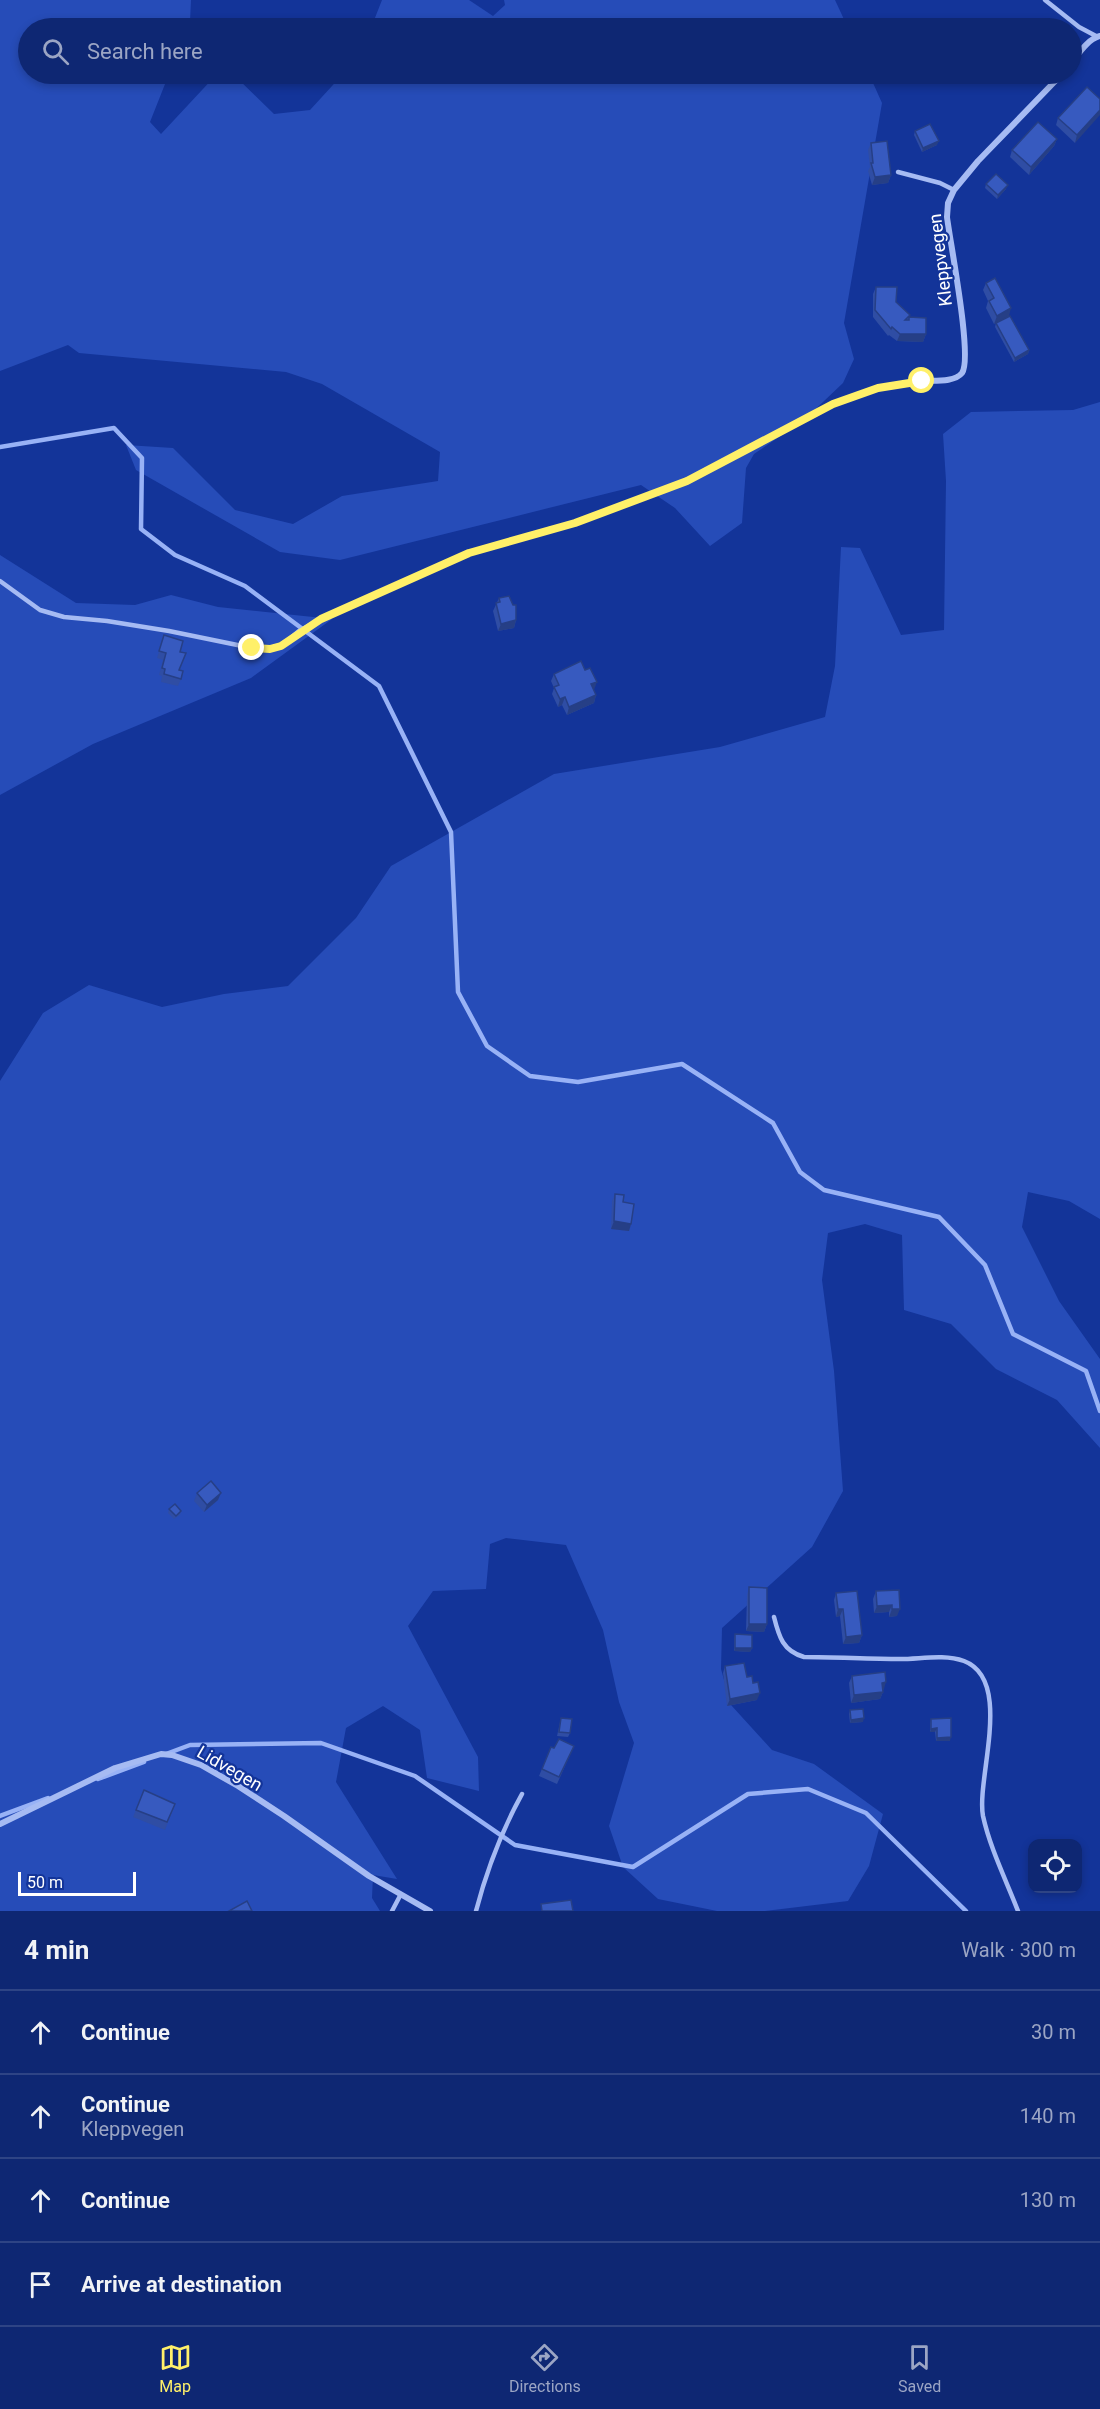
<!DOCTYPE html>
<html lang="en">
<head>
<meta charset="utf-8">
<style>
	:root { --surface:#0e2773; --page:#1c337b; --text:#f1f3f6; --muted:#9ba5c4; --line:#2e4485; --accent:#fff069 }
	body { margin:0; font-family:Roboto,sans-serif; background:var(--page); color:var(--text) }
	.controls { position:absolute; right:18px; bottom:18px; display:grid; overflow:hidden; border-radius:12px; box-shadow:0 3px 9px #0003 }
	.controls button { width:54px; height:54px; display:grid; place-items:center; padding:0; border:0; border-bottom:2px solid var(--line); background:var(--surface); color:var(--text); font:30px sans-serif }
	.scale { position:absolute; left:18px; bottom:15px; width:118px; box-sizing:border-box; padding-left:6px; border:3px solid #fff; border-top:0; font-size:16px; line-height:21px; white-space:nowrap; color:#fff; -webkit-text-stroke:4px #133499; paint-order:stroke }
	.stop { position:absolute; width:18px; height:18px; margin:-14px; border:4px solid #fff069; border-radius:50%; background:#fff }
	.stop.end { background:#fff069; border-color:#fff; box-shadow:0 2px 6px #0008 }
	.list { margin:0; padding:0; list-style:none }
	h2 { display:flex; justify-content:space-between; align-items:center; height:78px; margin:0; padding:0 24px; font-size:26px }
	h2 small { font-size:20px; font-weight:400; color:var(--muted) }
	.list li { display:grid; grid-template-columns:39px 1fr auto; gap:18px; align-items:center; box-sizing:border-box; height:84px; padding:0 24px; border-top:2px solid var(--line) }
	.list b { display:block; font-size:22px; white-space:nowrap }
	.list p { margin:0; font-size:20px; white-space:nowrap; color:var(--muted) }
	.list em { font-size:20px; font-style:normal; color:var(--muted) }
	.icon { flex:none; width:33px; height:33px; fill:none; stroke:currentColor; stroke-width:2; stroke-linecap:round; stroke-linejoin:round }
	.map { position:relative; flex:none; width:1100px; height:1911px; overflow:hidden }
	.search { position:absolute; background:var(--surface); box-shadow:0 3px 9px #0003; left:18px; right:18px; top:18px; height:66px; display:flex; align-items:center; gap:15px; box-sizing:border-box; padding:0 21px; border-radius:33px; color:var(--muted); font-size:22px }
	.sheet { height:414px; background:var(--surface) }
	nav { display:flex; justify-content:space-around; align-items:center; box-sizing:border-box; height:84px; border-top:2px solid var(--line); background:var(--surface); font-size:16px; color:var(--muted) }
	nav a { display:grid; justify-items:center; gap:3px }
	nav .on { color:var(--accent) }
	.map>svg:first-child { display:block }
</style>
</head>
<body>
<div class="map">
<svg width="1100" height="1911" viewBox="0 0 1100 1911">
	<rect width="100%" height="100%" fill="#133499"/>
	<!-- green -->
	<g fill="#264cb8">
		<polygon points="0,0 191,0 190,22 187,28 28,28 28,74 169,74 150,122 161,134 216,75 235,76 274,114 310,110 343,74 869,74 882,103 844,323 854,359 843,383 804,420 754,454 746,468 742,523 710,546 675,508 641,485 340,560 280,552 136,470 126,445 173,448 235,510 293,524 342,496 438,481 440,452 322,384 286,372 79,353 68,345 0,371"/>
		<polygon points="382,0 469,0 493,16 505,5 504,0 835,0 848,28 371,28"/>
		<polygon points="1100,402 1100,1219 1069,1201 1028,1192 1022,1227 1059,1301 1100,1359 1100,1448 1057,1400 996,1369 951,1324 904,1310 902,1235 865,1224 828,1233 822,1280 834,1371 843,1491 812,1547 722,1628 721,1669 731,1705 772,1750 814,1764 883,1814 869,1866 848,1901 765,1911 717,1911 658,1899 623,1867 609,1826 634,1743 619,1702 603,1630 566,1545 506,1538 490,1544 486,1589 433,1591 408,1626 478,1757 479,1791 427,1778 420,1730 383,1706 346,1728 336,1782 397,1879 373,1875 372,1898 380,1911 0,1911 0,1081 43,1013 89,985 162,1007 224,994 288,986 356,918 391,866 554,774 720,747 825,717 835,666 841,547 860,548 901,635 944,630 946,481 943,434 971,412 1073,410"/>
		<polygon points="0,555 76,603 135,605 171,595 218,607 332,619 251,678 93,744 0,795"/>
	</g>
	<g fill="none" stroke-linecap="round" stroke-linejoin="round">
		<!-- stream -->
		<g stroke="#98b2f6" stroke-width="4.5">
			<polyline points="0,447 114,428 142,458 141,529 175,555 245,586 379,686 451,832 458,992 487,1046 530,1076 578,1082 682,1064 773,1123 800,1172 824,1190 939,1217 985,1265 1013,1334 1086,1371 1100,1411"/>
			<polyline points="166,1754 190,1745 321,1743 415,1776 515,1845 633,1867 748,1794 808,1789 866,1813 966,1911"/>
			<polyline points="98,1779 144,1762"/>
			<polyline points="0,1816 48,1798"/>
		</g>
		<!-- service -->
		<g stroke="#a6bbf3" stroke-width="4.5">
			<polyline points="1045,0 1079,27 1096,36"/>
			<polyline points="898,172 940,183 954,190"/>
			<polyline points="0,581 40,610 64,617 107,621 169,631 252,648 270,649 281,646 299,631 321,619 469,553 575,523 687,481 833,404 878,388 922,381"/>
			<path d="M774,1617C779,1637 783,1651 804,1657C836,1657 868,1659 900,1659C921,1659 944,1654 964,1661C1014,1680 976,1779 983,1816C990,1848 1006,1880 1018,1911"/>
			<polyline points="392,1911 401,1894"/>
			<path d="M476,1911C487,1869 501,1832 522,1794"/>
		</g>
		<!-- minor -->
		<g stroke="#a6bbf3" stroke-width="6">
			<path d="M1072,62C1079,53 1088,39 1100,36"/>
			<path d="M922,381C933,380 954,383 962,373C973,358 950,242 947,217L948,203L954,190L978,161L1062,74"/>
			<polyline points="0,1824 115,1768 161,1754 172,1755 201,1765 238,1786 284,1816 369,1876 430,1911"/>
		</g>
	</g>
	<!-- wall -->
	<g fill="#2f4da4">
		<polygon points="1100,99 1075,143 1056,125 1058,118"/>
		<polygon points="915,131 937,145 922,152 914,135"/>
		<polygon points="1057,139 1054,146 1029,175 1010,157 1012,150"/>
		<polygon points="871,143 891,175 888,183 872,185 868,171 870,167 868,150"/>
		<polygon points="986,184 1006,189 997,199 985,188"/>
		<polygon points="986,283 1009,316 994,324 986,308 988,301 983,290"/>
		<polygon points="876,287 896,302 910,315 909,317 926,334 923,342 897,341 889,335 888,336 873,317 873,294"/>
		<polygon points="996,323 1029,350 1028,354 1014,362 995,327"/>
		<polygon points="499,598 516,620 514,628 498,631 493,611"/>
		<polygon points="164,635 180,652 179,671 181,679 178,686 161,682 162,676 159,675 163,660 157,658"/>
		<polygon points="554,674 594,690 596,695 594,703 567,715 562,705 558,707 552,694 554,688 551,681"/>
		<polygon points="615,1194 623,1202 631,1224 629,1231 611,1229 612,1201"/>
		<polygon points="197,1493 218,1500 204,1512 194,1501"/>
		<polygon points="169,1509 181,1511 180,1515 174,1519 168,1513"/>
		<polygon points="749,1587 767,1624 764,1632 746,1631 747,1595"/>
		<polygon points="899,1590 897,1616 889,1617 889,1612 874,1613 873,1599 876,1591"/>
		<polygon points="836,1593 862,1635 859,1643 843,1644 840,1616 836,1617 834,1600"/>
		<polygon points="735,1634 752,1648 750,1652 734,1651 734,1638"/>
		<polygon points="725,1666 747,1677 757,1700 727,1706 723,1673"/>
		<polygon points="852,1676 884,1689 882,1690 883,1692 880,1699 851,1703 849,1683"/>
		<polygon points="850,1710 863,1722 850,1723 849,1714"/>
		<polygon points="561,1718 570,1733 568,1737 557,1736"/>
		<polygon points="931,1719 950,1741 936,1741 935,1732 930,1732 930,1723"/>
		<polygon points="574,1746 557,1784 539,1776 551,1747 554,1748"/>
		<polygon points="144,1790 175,1804 165,1830 133,1817"/>
	</g>
	<!-- shaded-wall -->
	<g fill="#263f86">
		<polygon points="1100,110 1100,115 1075,143 1077,135"/>
		<polygon points="1057,139 1054,146 1029,175 1031,167"/>
		<polygon points="939,141 937,145 922,152 923,148"/>
		<polygon points="891,175 888,183 872,185 875,177"/>
		<polygon points="1008,185 1006,189 997,199 998,195"/>
		<polygon points="1011,308 1009,316 994,324 997,316"/>
		<polygon points="900,334 926,334 923,342 897,341"/>
		<polygon points="1029,350 1028,354 1014,362 1015,358"/>
		<polygon points="516,620 514,628 498,631 501,624"/>
		<polygon points="597,682 594,690 591,684"/>
		<polygon points="596,695 594,703 567,715 569,707"/>
		<polygon points="565,697 562,705 558,707 560,699"/>
		<polygon points="614,1221 631,1224 629,1231 611,1229"/>
		<polygon points="221,1493 218,1500 204,1512 207,1505"/>
		<polygon points="892,1605 889,1612 874,1613 877,1606"/>
		<polygon points="838,1609 843,1609 840,1616 836,1617"/>
		<polygon points="892,1609 900,1609 897,1616 889,1617"/>
		<polygon points="749,1624 767,1624 764,1632 746,1631"/>
		<polygon points="862,1635 859,1643 843,1644 846,1637"/>
		<polygon points="735,1648 752,1648 750,1652 734,1651"/>
		<polygon points="886,1682 884,1689 879,1690 882,1683"/>
		<polygon points="883,1692 880,1699 851,1703 854,1695"/>
		<polygon points="760,1693 757,1700 727,1706 730,1699"/>
		<polygon points="864,1718 863,1722 850,1723 851,1720"/>
		<polygon points="937,1728 935,1732 930,1732 931,1729"/>
		<polygon points="951,1737 950,1741 936,1741 937,1738"/>
	</g>
	<!-- building -->
	<g fill="#375abf" stroke="#263f86" stroke-width="1.5">
		<polygon points="1087,87 1100,99 1100,110 1077,135 1058,118"/>
		<polygon points="1038,122 1057,139 1031,167 1012,150"/>
		<polygon points="930,124 939,141 923,148 915,131"/>
		<polygon points="887,141 891,175 875,177 871,163 873,163 871,143"/>
		<polygon points="996,174 1008,185 998,195 986,184"/>
		<polygon points="995,278 1011,308 997,316 989,301 994,298 986,283"/>
		<polygon points="876,287 897,287 896,302 910,315 905,320 909,320 909,317 926,318 926,334 900,334 892,327 891,329 875,310"/>
		<polygon points="1010,316 1029,350 1015,358 996,323"/>
		<polygon points="509,596 513,605 516,605 516,620 501,624 496,603 500,602 499,598"/>
		<polygon points="164,635 183,641 180,652 186,653 179,670 183,671 181,679 164,674 165,669 162,668 166,653 159,651"/>
		<polygon points="581,661 585,670 590,668 597,682 591,684 596,695 569,707 565,697 560,699 554,687 559,685 554,674"/>
		<polygon points="615,1194 624,1195 623,1202 634,1204 631,1224 614,1221"/>
		<polygon points="211,1481 221,1493 207,1505 197,1493"/>
		<polygon points="175,1504 181,1511 176,1516 169,1509"/>
		<polygon points="749,1587 767,1588 767,1624 749,1624"/>
		<polygon points="899,1590 900,1609 892,1609 892,1605 877,1606 876,1591"/>
		<polygon points="857,1591 862,1635 846,1637 843,1609 838,1609 836,1593"/>
		<polygon points="735,1634 752,1635 752,1648 735,1648"/>
		<polygon points="744,1663 747,1677 752,1676 753,1683 758,1682 760,1693 730,1699 725,1666"/>
		<polygon points="885,1672 886,1682 882,1683 883,1692 854,1695 852,1676"/>
		<polygon points="863,1709 864,1718 851,1720 850,1710"/>
		<polygon points="561,1718 572,1719 570,1733 559,1732"/>
		<polygon points="951,1718 951,1737 937,1738 937,1728 931,1729 931,1719"/>
		<polygon points="559,1739 574,1746 559,1777 542,1769 551,1747 554,1748"/>
		<polygon points="144,1790 175,1804 167,1822 136,1810"/>
		<polygon points="571,1900 573,1911 542,1911 541,1904"/>
		<polygon points="247,1901 252,1911 229,1911"/>
	</g>
	<g fill="none" stroke-linecap="round" stroke-linejoin="round">
		<!-- route -->
		<polyline stroke="#fff069" stroke-width="8" points="252,648 270,649 281,646 321,619 469,553 575,523 687,481 833,404 878,388 922,381"/>
	</g>
	<g text-anchor="middle" dominant-baseline="central" stroke-width="4.5" stroke-linejoin="round" paint-order="stroke">
		<!-- street labels -->
		<g font-size="18" fill="#fff" stroke="#133499">
			<text transform="translate(940 260) rotate(-97)">Kleppvegen</text>
			<text transform="translate(230 1768) rotate(30)">Lidvegen</text>
		</g>
	</g>
</svg>
<div class="controls">
<button><svg class="icon" aria-label="locate" viewBox="0 0 24 24"><circle cx="12" cy="12" r="6"/><path d="M12 2v4M12 18v4M2 12h4M18 12h4"/></svg></button>
</div>
<div class="scale">50 m</div>
<div class="stop" style="left:922px;top:381px"></div>
<div class="stop end" style="left:252px;top:648px"></div>
<div class="search"><svg class="icon" aria-label="search" viewBox="0 0 24 24"><circle cx="10" cy="10" r="6"/><path d="M15 15l6 6"/></svg>Search here</div>
</div>
<section class="sheet">
<h2>4 min<small>Walk · 300 m</small></h2>
<ul class="list">
<li><svg class="icon" aria-label="ahead" viewBox="0 0 24 24"><path d="M12 20V5M6 11l6-6 6 6"/></svg><div><b>Continue</b></div><em>30 m</em></li>
<li><svg class="icon" aria-label="ahead" viewBox="0 0 24 24"><path d="M12 20V5M6 11l6-6 6 6"/></svg><div><b>Continue</b><p>Kleppvegen</p></div><em>140 m</em></li>
<li><svg class="icon" aria-label="ahead" viewBox="0 0 24 24"><path d="M12 20V5M6 11l6-6 6 6"/></svg><div><b>Continue</b></div><em>130 m</em></li>
<li><svg class="icon" aria-label="arrive" viewBox="0 0 24 24"><path d="M6 21V4h12l-3 4 3 4H6"/></svg><div><b>Arrive at destination</b></div></li>
</ul>
</section>
<nav>
<a class="on"><svg class="icon" aria-label="map" viewBox="0 0 24 24"><path d="M3 6l6-2 6 2 6-2v14l-6 2-6-2-6 2zM9 4v14M15 6v14"/></svg>Map</a>
<a><svg class="icon" aria-label="directions" viewBox="0 0 24 24"><path d="M12 3l9 9-9 9-9-9zM9 14v-3h6M13 9l2 2-2 2"/></svg>Directions</a>
<a><svg class="icon" aria-label="saved" viewBox="0 0 24 24"><path d="M7 4h10v16l-5-4-5 4z"/></svg>Saved</a>
</nav>
</body>
</html>
